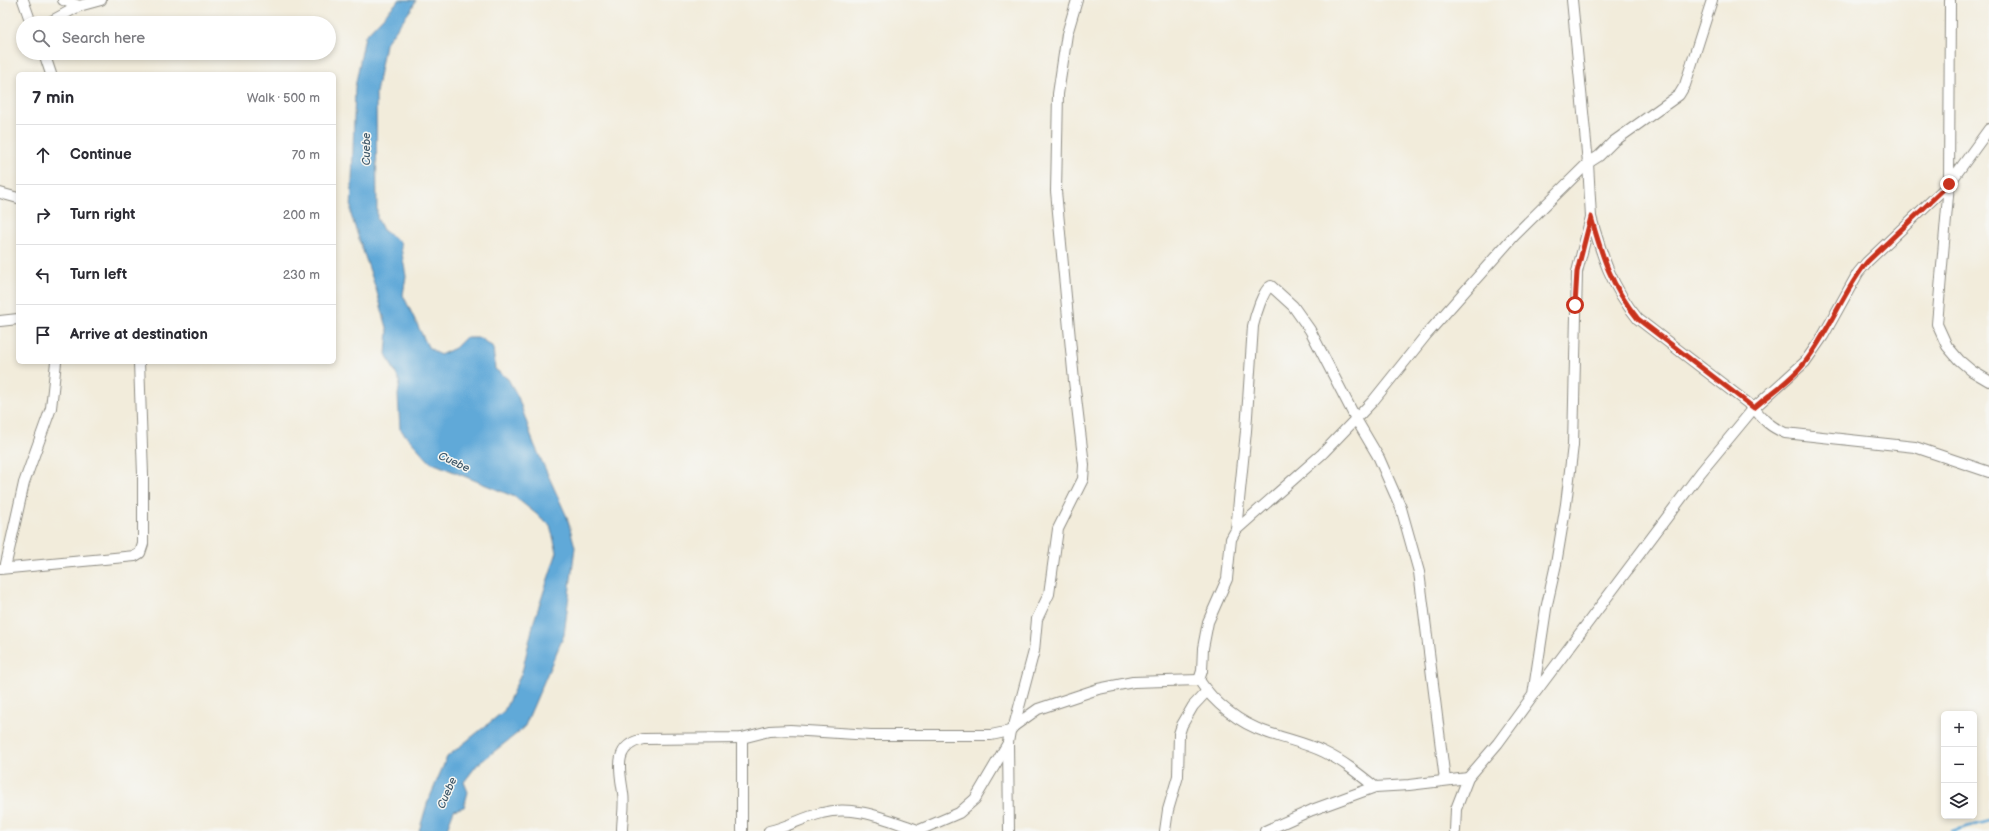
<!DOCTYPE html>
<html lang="en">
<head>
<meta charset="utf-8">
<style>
	:root { --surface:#fff; --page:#f2f2f3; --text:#2b2b33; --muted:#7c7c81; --line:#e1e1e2 }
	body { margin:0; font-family:"Balsamiq Sans",sans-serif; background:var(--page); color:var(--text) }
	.controls { position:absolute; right:12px; bottom:12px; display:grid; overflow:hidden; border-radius:6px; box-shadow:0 2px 6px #0003 }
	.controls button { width:36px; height:36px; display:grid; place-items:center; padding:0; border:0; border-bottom:1px solid var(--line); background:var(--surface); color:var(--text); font:20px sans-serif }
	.stop { position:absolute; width:12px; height:12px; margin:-9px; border:3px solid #c8321e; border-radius:50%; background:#fff }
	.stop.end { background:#c8321e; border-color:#fff; box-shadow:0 1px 4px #0008 }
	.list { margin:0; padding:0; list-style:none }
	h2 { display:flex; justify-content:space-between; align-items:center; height:52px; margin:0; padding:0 16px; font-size:17px }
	h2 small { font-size:13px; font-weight:400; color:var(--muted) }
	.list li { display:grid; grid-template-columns:26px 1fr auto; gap:12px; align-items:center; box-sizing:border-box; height:60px; padding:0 16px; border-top:1px solid var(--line) }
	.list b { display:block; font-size:15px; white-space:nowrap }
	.list em { font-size:13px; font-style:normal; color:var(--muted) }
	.icon { flex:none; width:22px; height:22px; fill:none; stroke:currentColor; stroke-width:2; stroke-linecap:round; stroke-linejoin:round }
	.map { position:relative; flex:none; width:1989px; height:831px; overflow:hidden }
	.search { position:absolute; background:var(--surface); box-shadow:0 2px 6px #0003; left:16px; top:16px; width:320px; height:44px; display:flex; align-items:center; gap:10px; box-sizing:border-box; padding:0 14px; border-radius:22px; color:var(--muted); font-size:15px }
	.panel { position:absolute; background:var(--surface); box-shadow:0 2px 6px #0003; left:16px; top:72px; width:320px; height:292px; border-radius:6px }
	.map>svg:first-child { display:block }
</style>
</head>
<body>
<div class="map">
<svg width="1989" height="831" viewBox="0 0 1989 831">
	<rect width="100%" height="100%" fill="#f6f6f2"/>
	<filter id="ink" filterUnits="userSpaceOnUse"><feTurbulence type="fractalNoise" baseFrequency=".025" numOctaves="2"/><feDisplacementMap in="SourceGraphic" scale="8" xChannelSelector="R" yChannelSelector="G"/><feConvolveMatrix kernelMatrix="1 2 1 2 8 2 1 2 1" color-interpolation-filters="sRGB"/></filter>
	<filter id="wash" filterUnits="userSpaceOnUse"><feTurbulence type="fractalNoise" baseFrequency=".012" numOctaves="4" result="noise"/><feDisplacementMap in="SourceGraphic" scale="16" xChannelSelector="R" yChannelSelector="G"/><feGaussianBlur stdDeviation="0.9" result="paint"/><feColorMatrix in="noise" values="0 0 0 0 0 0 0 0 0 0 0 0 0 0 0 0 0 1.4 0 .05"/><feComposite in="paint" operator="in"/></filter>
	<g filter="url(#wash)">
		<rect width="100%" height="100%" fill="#f2ecdb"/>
		<!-- water -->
		<polygon fill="#60a9d8" stroke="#466a82" points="399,0 416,0 412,8 385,44 376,93 377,218 383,230 400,242 406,276 403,295 428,347 440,355 455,348 465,338 480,338 493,347 495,369 508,379 518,397 534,444 567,517 575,547 564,635 524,728 477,765 464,782 468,792 464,807 454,810 446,831 419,831 427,804 447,757 504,711 522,672 534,621 557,552 550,525 515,497 430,462 400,429 398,395 400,382 386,354 388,331 376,289 351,215 355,87 365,36"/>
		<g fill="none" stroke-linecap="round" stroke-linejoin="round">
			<!-- stream -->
			<polyline stroke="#60a9d8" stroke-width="2.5" points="1951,831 1989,821"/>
		</g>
	</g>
	<g filter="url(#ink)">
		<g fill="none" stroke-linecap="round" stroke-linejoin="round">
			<!-- street casing -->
			<g stroke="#8e8c83" stroke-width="12">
				<g id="street">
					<polyline points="23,0 31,23"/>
					<polyline points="63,0 79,6"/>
					<polyline points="1950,0 1949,184 1937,324 1947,346 1959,360 1972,371 1989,381"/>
					<polyline points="48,23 79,6 101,0"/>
					<polyline points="44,53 51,74"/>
					<polyline points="0,193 18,198"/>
					<path d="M1591,217C1602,256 1611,286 1638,319L1754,408C1763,420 1771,427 1785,433L1915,447L1989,472"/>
					<polyline points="0,321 18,319"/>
					<path d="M1236,530L1246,431L1253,326C1255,317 1263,289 1271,286L1293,306L1310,330L1356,419L1379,458L1401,508L1419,572L1445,780"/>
					<polyline points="5,568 24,483 51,408 56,362"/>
					<polyline points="0,569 135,556 140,553 143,544 143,475 139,362"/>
					<polyline points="1199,680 1202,671 1203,648 1208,622 1227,579 1231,539 1236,530 1322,454 1373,401 1426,335 1514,236 1588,163 1599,156 1613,142 1679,95 1685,85 1712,0"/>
					<path d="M1199,680C1214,703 1239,723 1266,732C1285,739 1306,743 1324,752C1343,761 1359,774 1375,787"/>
					<polyline points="1535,693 1701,472 1754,408 1805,362 1823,336 1858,273 1867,262 1949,184 1989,129"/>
					<polyline points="1014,726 1034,651 1037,619 1049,594 1058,529 1083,479 1084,465 1074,381 1056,191 1058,94 1067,34 1077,0"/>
					<polyline points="742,738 742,831"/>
					<polyline points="1008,743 1009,831"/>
					<path d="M622,831C622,818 625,806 623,793C620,771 612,746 643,739L742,738L769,731L790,730L871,735H991L1010,731"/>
					<path d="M769,831C788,827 804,817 822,813C854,804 888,820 918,830"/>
					<polyline points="917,831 959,813 975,799 1008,743 1010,731 1014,726 1038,709 1098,689 1133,682 1199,680"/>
					<polyline points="1165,831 1168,810 1178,776 1179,734 1182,725 1193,706 1207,691"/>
					<polyline points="1265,831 1312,810 1375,787 1409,785 1468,778"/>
					<polyline points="1455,831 1456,809 1468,778 1498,743 1533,695 1546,609 1556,564 1566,504 1573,445 1577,272 1591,217 1588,163 1572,0"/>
				</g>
			</g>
			<!-- street -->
			<use href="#street" stroke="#fff" stroke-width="10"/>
		</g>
	</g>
	<g fill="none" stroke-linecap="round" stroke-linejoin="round" filter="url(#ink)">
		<!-- route -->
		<path stroke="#c8321e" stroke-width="5" d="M1575,305L1577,272L1591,217C1602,256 1611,286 1638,319L1754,408C1771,393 1793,379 1806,361C1830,330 1843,292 1867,262L1949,184"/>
	</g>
	<g text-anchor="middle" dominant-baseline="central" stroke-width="3" stroke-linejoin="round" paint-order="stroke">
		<!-- water labels -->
		<g font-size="11" font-style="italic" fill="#3e5768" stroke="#f6f6f2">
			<text transform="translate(366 149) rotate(-90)">Cuebe</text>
			<text transform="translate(454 462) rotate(25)">Cuebe</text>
			<text transform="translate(447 793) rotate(-67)">Cuebe</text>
		</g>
	</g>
</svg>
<div class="controls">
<button>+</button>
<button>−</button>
<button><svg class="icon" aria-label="layers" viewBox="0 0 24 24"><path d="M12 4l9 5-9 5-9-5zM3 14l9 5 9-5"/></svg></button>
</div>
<div class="stop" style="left:1575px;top:305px"></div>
<div class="stop end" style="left:1949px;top:184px"></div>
<div class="search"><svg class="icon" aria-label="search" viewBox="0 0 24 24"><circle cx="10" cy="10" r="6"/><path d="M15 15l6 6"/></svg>Search here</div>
<section class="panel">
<h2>7 min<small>Walk · 500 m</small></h2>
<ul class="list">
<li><svg class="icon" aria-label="ahead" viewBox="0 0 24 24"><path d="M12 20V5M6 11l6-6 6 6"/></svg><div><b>Continue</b></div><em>70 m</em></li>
<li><svg class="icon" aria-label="right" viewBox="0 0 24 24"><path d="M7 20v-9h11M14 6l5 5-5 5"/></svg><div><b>Turn right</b></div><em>200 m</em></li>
<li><svg class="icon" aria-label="left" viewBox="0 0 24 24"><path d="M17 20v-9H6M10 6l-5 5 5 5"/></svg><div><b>Turn left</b></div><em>230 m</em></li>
<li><svg class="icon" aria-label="arrive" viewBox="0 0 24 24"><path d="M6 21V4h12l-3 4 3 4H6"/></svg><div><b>Arrive at destination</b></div></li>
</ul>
</section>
</div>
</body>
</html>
